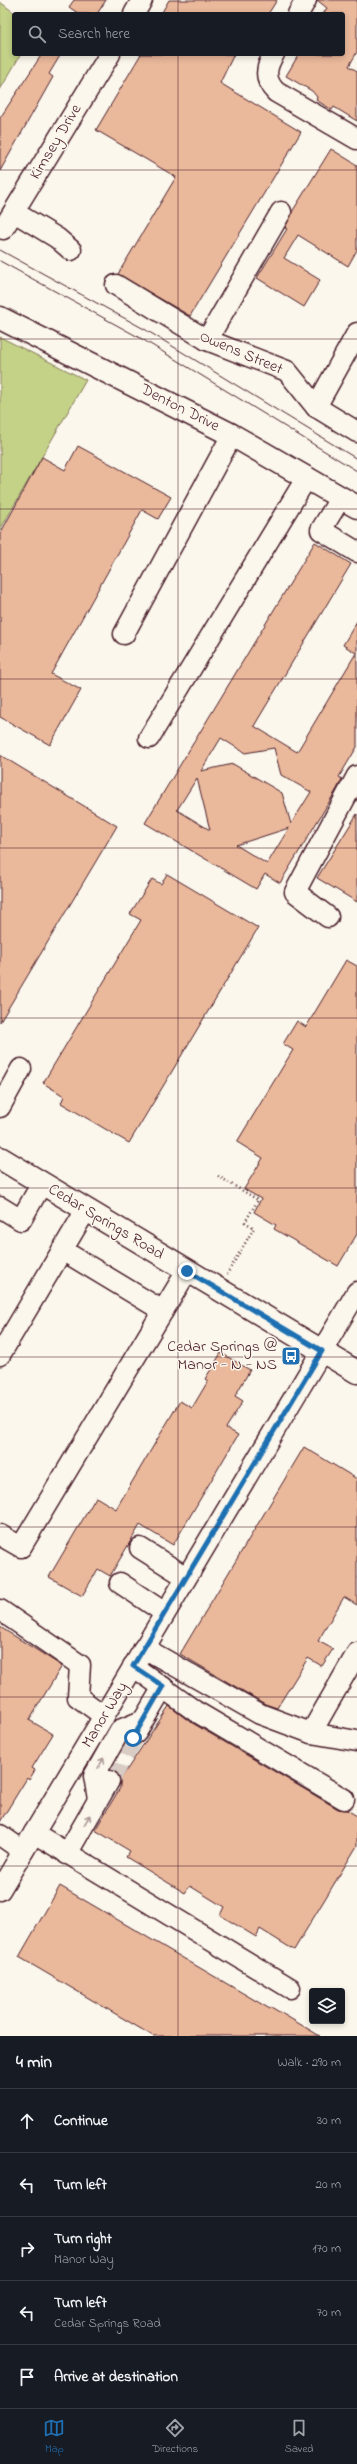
<!DOCTYPE html>
<html lang="en">
<head>
<meta charset="utf-8">
<style>
	:root { --surface:#171b24; --page:#20242c; --text:#f1f3f6; --muted:#9ea1a6; --line:#363941; --accent:#1f6fb2 }
	body { margin:0; font-family:"Indie Flower",sans-serif; background:var(--page); color:var(--text) }
	.controls { position:absolute; right:12px; bottom:12px; display:grid; overflow:hidden; border-radius:4px; box-shadow:0 2px 6px #0003 }
	.controls button { width:36px; height:36px; display:grid; place-items:center; padding:0; border:0; border-bottom:1px solid var(--line); background:var(--surface); color:var(--text); font:20px sans-serif }
	.stop { position:absolute; width:12px; height:12px; margin:-9px; border:3px solid #1f6fb2; border-radius:50%; background:#fff }
	.stop.end { background:#1f6fb2; border-color:#fff; box-shadow:0 1px 4px #0008 }
	.list { margin:0; padding:0; list-style:none }
	h2 { display:flex; justify-content:space-between; align-items:center; height:52px; margin:0; padding:0 16px; font-size:17px }
	h2 small { font-size:13px; font-weight:400; color:var(--muted) }
	.list li { display:grid; grid-template-columns:26px 1fr auto; gap:12px; align-items:center; box-sizing:border-box; height:64px; padding:0 16px; border-top:1px solid var(--line) }
	.list b { display:block; font-size:15px; white-space:nowrap }
	.list p { margin:0; font-size:13px; white-space:nowrap; color:var(--muted) }
	.list em { font-size:13px; font-style:normal; color:var(--muted) }
	.icon { flex:none; width:22px; height:22px; fill:none; stroke:currentColor; stroke-width:2; stroke-linecap:round; stroke-linejoin:round }
	.map { position:relative; flex:none; width:357px; height:2036px; overflow:hidden }
	.search { position:absolute; background:var(--surface); box-shadow:0 2px 6px #0003; left:12px; right:12px; top:12px; height:44px; display:flex; align-items:center; gap:10px; box-sizing:border-box; padding:0 14px; border-radius:4px; color:var(--muted); font-size:15px }
	.sheet { height:372px; background:var(--surface) }
	nav { display:flex; justify-content:space-around; align-items:center; box-sizing:border-box; height:56px; border-top:1px solid var(--line); background:var(--surface); font-size:11px; color:var(--muted) }
	nav a { display:grid; justify-items:center; gap:2px }
	nav .on { color:var(--accent) }
	.map>svg:first-child { display:block }
</style>
</head>
<body>
<div class="map">
<svg width="357" height="2036" viewBox="0 0 357 2036">
	<rect width="100%" height="100%" fill="#fbf7ec"/>
	<filter id="ink" filterUnits="userSpaceOnUse"><feTurbulence type="fractalNoise" baseFrequency=".025" numOctaves="2"/><feDisplacementMap in="SourceGraphic" scale="8" xChannelSelector="R" yChannelSelector="G"/><feConvolveMatrix kernelMatrix="1 2 1 2 8 2 1 2 1" color-interpolation-filters="sRGB"/></filter>
	<g filter="url(#ink)">
		<!-- green -->
		<g fill="#c3d287" stroke="#867859">
			<polygon points="0,2 16,14 14,14 14,54 21,54 0,90"/>
			<polygon points="0,337 86,380 0,530"/>
		</g>
		<!-- building -->
		<g fill="#eab89b" stroke="#4a1f2b" fill-rule="evenodd">
			<polygon points="74,0 106,0 97,14 79,14 69,7"/>
			<polygon points="169,0 277,0 268,14 161,14"/>
			<polygon points="317,0 357,0 357,52 349,66 357,71 357,121 334,107 332,110 316,100 317,97 312,91 286,76 299,54 343,54 343,14 323,14 327,8"/>
			<polygon points="42,54 61,54 49,74 53,77 0,171 0,118"/>
			<polygon points="141,54 234,54 220,83 301,132 190,316 118,274 176,177 96,130"/>
			<polygon points="331,149 357,165 357,250 348,266 298,235 284,258 320,280 304,307 257,278 287,229 285,228 292,212"/>
			<polygon points="78,446 171,497 158,519 142,510 51,674 81,690 50,745 0,717 0,534 42,457 65,470"/>
			<path d="M315,542L351,564L254,726L297,752L356,653L343,645L357,621V747L339,777L342,779L337,789L280,883L265,874L256,889L145,823ZM221,738L245,753L274,748L281,775L311,792L291,824L282,793L233,764L201,771ZM197,778L210,830L177,810ZM289,828L267,864L236,845Z"/>
			<polygon points="0,755 117,826 0,1022"/>
			<polygon points="357,814 357,902 317,878"/>
			<polygon points="167,874 258,928 129,1143 61,1103 64,1096 43,1083 141,920 130,914 152,879 161,884"/>
			<polygon points="346,960 357,966 357,1234 338,1266 274,1229 276,1225 254,1212 261,1199 244,1189 263,1158 237,1142 293,1050 283,1044 297,1021 306,1027"/>
			<polygon points="221,1353 250,1370 235,1396 243,1401 226,1428 238,1435 173,1545 140,1525 110,1576 98,1569 82,1596 49,1577 96,1497 116,1509 180,1401 192,1408 208,1381 205,1379"/>
			<polygon points="304,1447 357,1479 357,1605 344,1597 318,1641 333,1649 322,1666 308,1658 277,1708 265,1704 180,1654"/>
			<polygon points="0,1627 62,1666 29,1720 53,1734 32,1768 35,1770 29,1780 27,1778 0,1822"/>
			<polygon points="169,1706 189,1721 338,1809 347,1810 357,1816 357,1846 294,1950 260,1929 256,1937 220,1915 224,1907 190,1886 185,1893 126,1857 130,1851 95,1830 120,1788 120,1780"/>
			<polygon points="60,1886 270,2009 271,2007 320,2036 153,2036 19,1957"/>
		</g>
		<g fill="none" stroke-linecap="round" stroke-linejoin="round">
			<!-- minor-tunnel -->
			<polyline stroke="#d8ccc5" stroke-width="20" stroke-dasharray="20 10" stroke-linecap="butt" points="109,1781 133,1739"/>
			<!-- minor casing -->
			<g stroke="#4a1f2b" stroke-width="23">
				<g id="minor">
					<polyline points="134,14 142,0"/>
					<polyline points="298,14 306,0"/>
					<path d="M274,54C265,68 264,80 276,92L357,139"/>
					<polyline points="14,212 57,238 71,250"/>
					<polyline points="3,229 110,54"/>
					<polyline points="116,285 207,340 287,371 316,407 357,432"/>
					<polyline points="207,340 281,212"/>
					<polyline points="316,407 357,333"/>
					<polyline points="341,497 321,530 357,552"/>
					<polyline points="124,634 232,435"/>
					<polyline points="149,738 307,477"/>
					<polyline points="328,917 295,892 357,776"/>
					<polyline points="0,1107 21,1069"/>
					<polyline points="0,1207 21,1220 42,1183"/>
					<polyline points="62,1250 163,1311"/>
					<polyline points="0,1355 86,1210"/>
					<polyline points="0,1535 21,1547 187,1271"/>
					<polyline points="140,1548 186,1577"/>
					<polyline points="120,1583 165,1613"/>
					<polyline points="0,1610 80,1665 78,1697 104,1716"/>
					<polyline points="144,1648 260,1714 311,1733 357,1741"/>
					<polyline points="133,1666 195,1711 344,1799"/>
					<polyline points="136,1733 163,1687"/>
					<polyline points="311,1733 357,1653"/>
					<polyline points="98,1799 94,1776 120,1730 142,1721"/>
					<polyline points="34,1833 290,1988"/>
					<polyline points="0,1835 23,1851"/>
					<polyline points="67,1854 109,1781"/>
					<polyline points="0,1890 357,1292"/>
				</g>
			</g>
			<!-- major casing -->
			<g stroke="#4a1f2b" stroke-width="25">
				<g id="major">
					<polyline points="0,318 232,435 357,507"/>
					<polyline points="0,1158 357,1372"/>
				</g>
			</g>
			<!-- path -->
			<polyline stroke="#4a1f2b" stroke-width="2.5" stroke-dasharray="1 3" stroke-linecap="butt" points="218,1176 258,1200 245,1222 254,1228 227,1274"/>
			<!-- minor -->
			<use href="#minor" stroke="#fbf7ec" stroke-width="20"/>
			<!-- major -->
			<use href="#major" stroke="#fbf7ec" stroke-width="22"/>
			<!-- tram -->
			<g stroke="#4a1f2b" stroke-width="1">
				<polyline points="0,250 146,330 357,459"/>
				<polyline points="0,261 142,339 357,471"/>
			</g>
		</g>
		<!-- one-way arrows -->
		<defs><path id="oneway-shaft" d="M-6 0H5M1.5-3L5.5 0L1.5 3" fill="none" stroke-width="1.6" stroke-linecap="round" stroke-linejoin="round"/></defs>
		<g stroke="#ab9695">
			<use href="#oneway-shaft" transform="translate(101 1763) rotate(-60)"/>
			<use href="#oneway-shaft" transform="translate(87 1820) rotate(-60)"/>
		</g>
	</g>
	<g fill="none" stroke-linecap="round" stroke-linejoin="round" filter="url(#ink)">
		<!-- route -->
		<polyline stroke="#1f6fb2" stroke-width="5" points="133,1738 163,1686 133,1666 322,1351 187,1271"/>
	</g>
	<!-- grid -->
	<path fill="none" stroke="#4a1f2b" stroke-width="1" stroke-opacity="0.55" d="M178,0V14M178,54V2036M0,170H357M0,339H357M0,509H357M0,679H357M0,848H357M0,1018H357M0,1188H357M0,1357H357M0,1527H357M0,1697H357M0,1866H357"/>
	<!-- icons -->
	<defs>
		<g id="bus-square" transform="scale(1)"><rect x="-9" y="-9" width="18" height="18" rx="4" fill="#1f6fb2" stroke="#fbf7ec"/><path d="M-5-6H5V4H4V6H2V4H-2V6H-4V4H-5ZM-3.5-4V0h7V-4ZM-3.5 1.2v1.5H-2V1.2ZM2 1.2v1.5H3.5V1.2Z" fill="#fff"/></g>
	</defs>
	<g fill-rule="evenodd">
		<use href="#bus-square" x="291" y="1356"/>
	</g>
	<g text-anchor="middle" dominant-baseline="central" stroke-width="3" stroke-linejoin="round" paint-order="stroke">
		<!-- street labels -->
		<g font-size="16" fill="#4a1f2b" stroke="#fbf7ec">
			<text transform="translate(56 142) rotate(-59)">Kimsey Drive</text>
			<text transform="translate(241 353) rotate(23)">Owens Street</text>
			<text transform="translate(180 408) rotate(27)">Denton Drive</text>
			<text transform="translate(106 1222) rotate(31)">Cedar Springs Road</text>
			<text transform="translate(105 1715) rotate(-59)">Manor Way</text>
		</g>
		<!-- poi labels -->
		<g font-size="16" fill="#4a1f2b" stroke="#fbf7ec" text-anchor="end">
			<text x="277" y="1347">Cedar Springs @<tspan x="277" dy="18">Manor - N - NS</tspan></text>
		</g>
	</g>
</svg>
<div class="controls">
<button><svg class="icon" aria-label="layers" viewBox="0 0 24 24"><path d="M12 4l9 5-9 5-9-5zM3 14l9 5 9-5"/></svg></button>
</div>
<div class="stop" style="left:133px;top:1738px"></div>
<div class="stop end" style="left:187px;top:1271px"></div>
<div class="search"><svg class="icon" aria-label="search" viewBox="0 0 24 24"><circle cx="10" cy="10" r="6"/><path d="M15 15l6 6"/></svg>Search here</div>
</div>
<section class="sheet">
<h2>4 min<small>Walk · 290 m</small></h2>
<ul class="list">
<li><svg class="icon" aria-label="ahead" viewBox="0 0 24 24"><path d="M12 20V5M6 11l6-6 6 6"/></svg><div><b>Continue</b></div><em>30 m</em></li>
<li><svg class="icon" aria-label="left" viewBox="0 0 24 24"><path d="M17 20v-9H6M10 6l-5 5 5 5"/></svg><div><b>Turn left</b></div><em>20 m</em></li>
<li><svg class="icon" aria-label="right" viewBox="0 0 24 24"><path d="M7 20v-9h11M14 6l5 5-5 5"/></svg><div><b>Turn right</b><p>Manor Way</p></div><em>170 m</em></li>
<li><svg class="icon" aria-label="left" viewBox="0 0 24 24"><path d="M17 20v-9H6M10 6l-5 5 5 5"/></svg><div><b>Turn left</b><p>Cedar Springs Road</p></div><em>70 m</em></li>
<li><svg class="icon" aria-label="arrive" viewBox="0 0 24 24"><path d="M6 21V4h12l-3 4 3 4H6"/></svg><div><b>Arrive at destination</b></div></li>
</ul>
</section>
<nav>
<a class="on"><svg class="icon" aria-label="map" viewBox="0 0 24 24"><path d="M3 6l6-2 6 2 6-2v14l-6 2-6-2-6 2zM9 4v14M15 6v14"/></svg>Map</a>
<a><svg class="icon" aria-label="directions" viewBox="0 0 24 24"><path d="M12 3l9 9-9 9-9-9zM9 14v-3h6M13 9l2 2-2 2"/></svg>Directions</a>
<a><svg class="icon" aria-label="saved" viewBox="0 0 24 24"><path d="M7 4h10v16l-5-4-5 4z"/></svg>Saved</a>
</nav>
</body>
</html>
